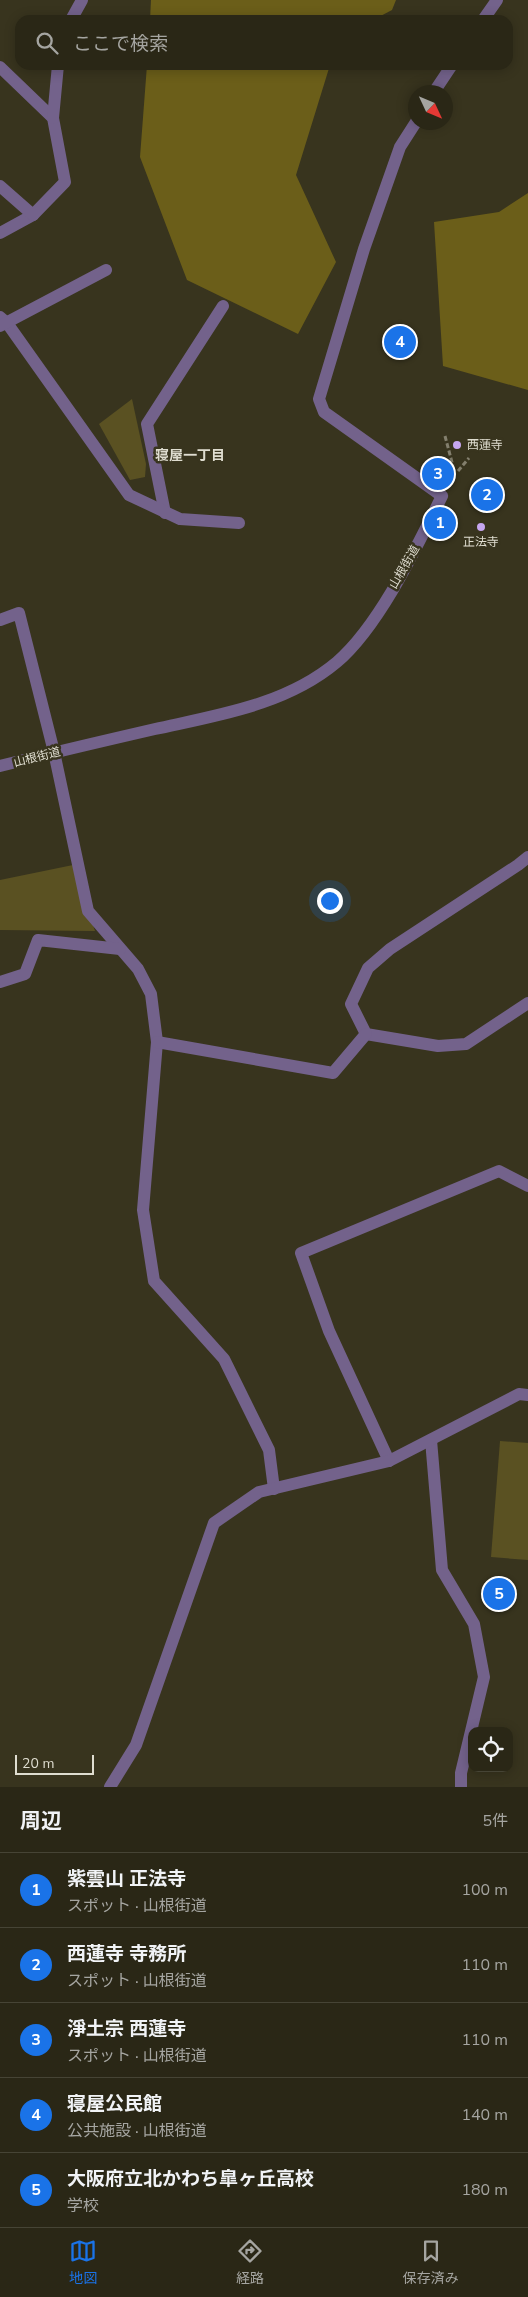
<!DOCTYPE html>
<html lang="ja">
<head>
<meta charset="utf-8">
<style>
	:root { --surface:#2a2716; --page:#363323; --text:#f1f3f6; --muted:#a5a5a1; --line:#464435; --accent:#1a73e8 }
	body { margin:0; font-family:"Nunito Sans","Noto Sans JP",sans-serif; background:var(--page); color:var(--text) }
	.controls { position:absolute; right:15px; bottom:15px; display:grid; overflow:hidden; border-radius:10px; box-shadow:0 2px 12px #0003 }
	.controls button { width:45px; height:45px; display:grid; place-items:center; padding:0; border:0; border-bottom:1px solid var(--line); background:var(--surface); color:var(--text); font:25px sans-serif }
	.compass { position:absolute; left:408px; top:85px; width:45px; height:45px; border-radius:50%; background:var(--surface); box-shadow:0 2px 12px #0003; rotate:134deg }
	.scale { position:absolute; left:15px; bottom:12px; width:79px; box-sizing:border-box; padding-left:5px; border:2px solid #dfddd0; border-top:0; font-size:14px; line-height:18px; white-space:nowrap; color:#dfddd0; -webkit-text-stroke:4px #38341e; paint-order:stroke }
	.you { position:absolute; left:329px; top:900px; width:18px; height:18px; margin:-12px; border:4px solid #fff; border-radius:50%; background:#1a73e8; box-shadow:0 0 0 8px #1a73e833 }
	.badge { display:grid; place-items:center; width:32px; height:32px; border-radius:50%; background:var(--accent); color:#fff; font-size:16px; font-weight:700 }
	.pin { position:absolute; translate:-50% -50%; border:2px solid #fff; box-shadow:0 1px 5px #0006 }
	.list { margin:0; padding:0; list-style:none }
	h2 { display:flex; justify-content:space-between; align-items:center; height:65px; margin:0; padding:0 20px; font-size:21px }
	h2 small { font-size:16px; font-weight:400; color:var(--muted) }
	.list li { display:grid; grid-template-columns:32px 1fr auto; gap:15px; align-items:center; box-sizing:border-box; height:75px; padding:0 20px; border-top:1px solid var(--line) }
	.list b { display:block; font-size:19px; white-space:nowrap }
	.list p { margin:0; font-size:16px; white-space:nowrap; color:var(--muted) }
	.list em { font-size:16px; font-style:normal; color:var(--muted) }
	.icon { flex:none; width:28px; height:28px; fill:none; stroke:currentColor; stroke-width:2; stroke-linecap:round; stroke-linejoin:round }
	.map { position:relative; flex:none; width:528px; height:1787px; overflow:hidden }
	.search { position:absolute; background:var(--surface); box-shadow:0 2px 12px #0003; left:15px; right:15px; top:15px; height:55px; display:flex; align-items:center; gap:12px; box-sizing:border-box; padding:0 18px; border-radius:15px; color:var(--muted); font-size:19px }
	.sheet { height:440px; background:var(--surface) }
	nav { display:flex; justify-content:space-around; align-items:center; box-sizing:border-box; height:70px; border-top:1px solid var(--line); background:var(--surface); font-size:14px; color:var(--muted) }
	nav a { display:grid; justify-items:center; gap:2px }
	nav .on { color:var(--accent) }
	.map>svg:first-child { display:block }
</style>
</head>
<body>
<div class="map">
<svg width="528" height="1787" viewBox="0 0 528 1787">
	<rect width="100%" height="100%" fill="#38341e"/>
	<!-- green -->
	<g fill="#5a5122">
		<polygon points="132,399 146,464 145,477 130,480 99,424"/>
		<polygon points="73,865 95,931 0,930 0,880"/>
		<polygon points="500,1441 528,1443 528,1560 491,1557"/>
	</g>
	<!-- forest -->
	<g fill="#6b5e19">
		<polygon points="151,0 396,0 392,10 373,20 150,20"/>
		<polygon points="147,65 330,65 296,175 336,262 298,334 187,280 140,157"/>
		<polygon points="528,193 528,390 443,366 434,222 499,212"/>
	</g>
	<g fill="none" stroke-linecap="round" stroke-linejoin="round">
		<!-- path -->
		<g stroke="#837f6d" stroke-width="3" stroke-dasharray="5 2.5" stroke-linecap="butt">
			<polyline points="445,436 453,466"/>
			<polyline points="458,471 469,458"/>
		</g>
		<!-- lane -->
		<g stroke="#73628b" stroke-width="12">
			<polyline points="0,233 33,215"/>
			<polyline points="165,513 147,424 223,306"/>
			<polyline points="431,1440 442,1570 474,1624 484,1677 461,1773 461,1787"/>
		</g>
		<!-- street -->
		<g stroke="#73628b" stroke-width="12">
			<polyline points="71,20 82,0"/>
			<polyline points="483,20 497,0"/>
			<polyline points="0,67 53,118 65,182 33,215 0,186"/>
			<polyline points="434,92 452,65"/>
			<polyline points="53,118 58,65"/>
			<polyline points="0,317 7,323 129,495 180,519 239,523"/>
			<polyline points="0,326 106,270"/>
			<polyline points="0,620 19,613 54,752 88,911 138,969 151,994 157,1042 143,1210 154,1281 224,1359 269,1450 274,1489"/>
			<path d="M0,766C51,753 103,741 155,729C218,715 286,705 337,662C380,625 417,546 442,496L324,412L319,399L364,249L400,147L416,122"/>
			<polyline points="528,857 518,865 390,949 368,968 351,1004 366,1034 438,1046 466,1044 528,1003"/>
			<polyline points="0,982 25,974 38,940 120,949"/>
			<polyline points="157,1042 333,1073 366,1034"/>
			<polyline points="389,1461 329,1331 301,1253 499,1171 528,1186"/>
			<polyline points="110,1787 136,1745 214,1523 259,1492 389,1461 519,1394 528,1395"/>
		</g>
	</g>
	<!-- markers -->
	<g fill="#c6a6f0" stroke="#38341e" stroke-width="2">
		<circle cx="457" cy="445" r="5"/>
		<circle cx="481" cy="527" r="5"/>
	</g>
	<g text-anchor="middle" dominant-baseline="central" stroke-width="5" stroke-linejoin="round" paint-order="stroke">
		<!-- poi labels -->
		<g font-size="12" fill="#dfddd0" stroke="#38341e" text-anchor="start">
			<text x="467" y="445">西蓮寺</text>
			<text x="481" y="542" text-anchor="middle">正法寺</text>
		</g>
		<!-- street labels -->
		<g font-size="12" fill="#dfddd0" stroke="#38341e">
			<text transform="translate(404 567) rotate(-60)">山根街道</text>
			<text transform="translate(37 757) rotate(-14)">山根街道</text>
		</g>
		<!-- neighbourhood labels -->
		<g font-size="14" font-weight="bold" fill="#dfddd0" stroke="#38341e">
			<text x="190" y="455">寝屋一丁目</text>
		</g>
	</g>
</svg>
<div class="controls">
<button><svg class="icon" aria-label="locate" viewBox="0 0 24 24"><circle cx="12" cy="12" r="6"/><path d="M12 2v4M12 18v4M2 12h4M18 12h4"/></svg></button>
</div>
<svg class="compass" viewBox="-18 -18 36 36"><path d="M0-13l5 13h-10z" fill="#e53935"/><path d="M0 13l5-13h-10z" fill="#a5a5a1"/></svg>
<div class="scale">20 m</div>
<div class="you"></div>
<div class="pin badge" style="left:440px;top:523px">1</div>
<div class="pin badge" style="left:487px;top:495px">2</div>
<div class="pin badge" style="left:438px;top:474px">3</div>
<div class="pin badge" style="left:400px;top:342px">4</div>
<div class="pin badge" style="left:499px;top:1594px">5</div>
<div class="search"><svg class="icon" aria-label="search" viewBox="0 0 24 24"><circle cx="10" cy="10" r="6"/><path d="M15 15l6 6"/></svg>ここで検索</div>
</div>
<section class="sheet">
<h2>周辺<small>5件</small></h2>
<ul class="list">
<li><span class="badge">1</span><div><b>紫雲山 正法寺</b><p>スポット · 山根街道</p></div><em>100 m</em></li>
<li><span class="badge">2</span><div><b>西蓮寺 寺務所</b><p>スポット · 山根街道</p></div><em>110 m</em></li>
<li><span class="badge">3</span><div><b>淨土宗 西蓮寺</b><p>スポット · 山根街道</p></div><em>110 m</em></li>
<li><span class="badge">4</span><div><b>寝屋公民館</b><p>公共施設 · 山根街道</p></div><em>140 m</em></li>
<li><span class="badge">5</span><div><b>大阪府立北かわち皐ヶ丘高校</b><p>学校</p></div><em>180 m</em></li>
</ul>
</section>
<nav>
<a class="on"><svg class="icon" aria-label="map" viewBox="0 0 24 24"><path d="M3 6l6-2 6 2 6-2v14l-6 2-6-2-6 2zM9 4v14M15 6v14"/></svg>地図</a>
<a><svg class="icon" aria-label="directions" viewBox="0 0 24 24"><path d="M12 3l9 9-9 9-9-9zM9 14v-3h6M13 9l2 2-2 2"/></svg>経路</a>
<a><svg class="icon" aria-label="saved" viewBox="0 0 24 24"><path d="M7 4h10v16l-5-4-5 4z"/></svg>保存済み</a>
</nav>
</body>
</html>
